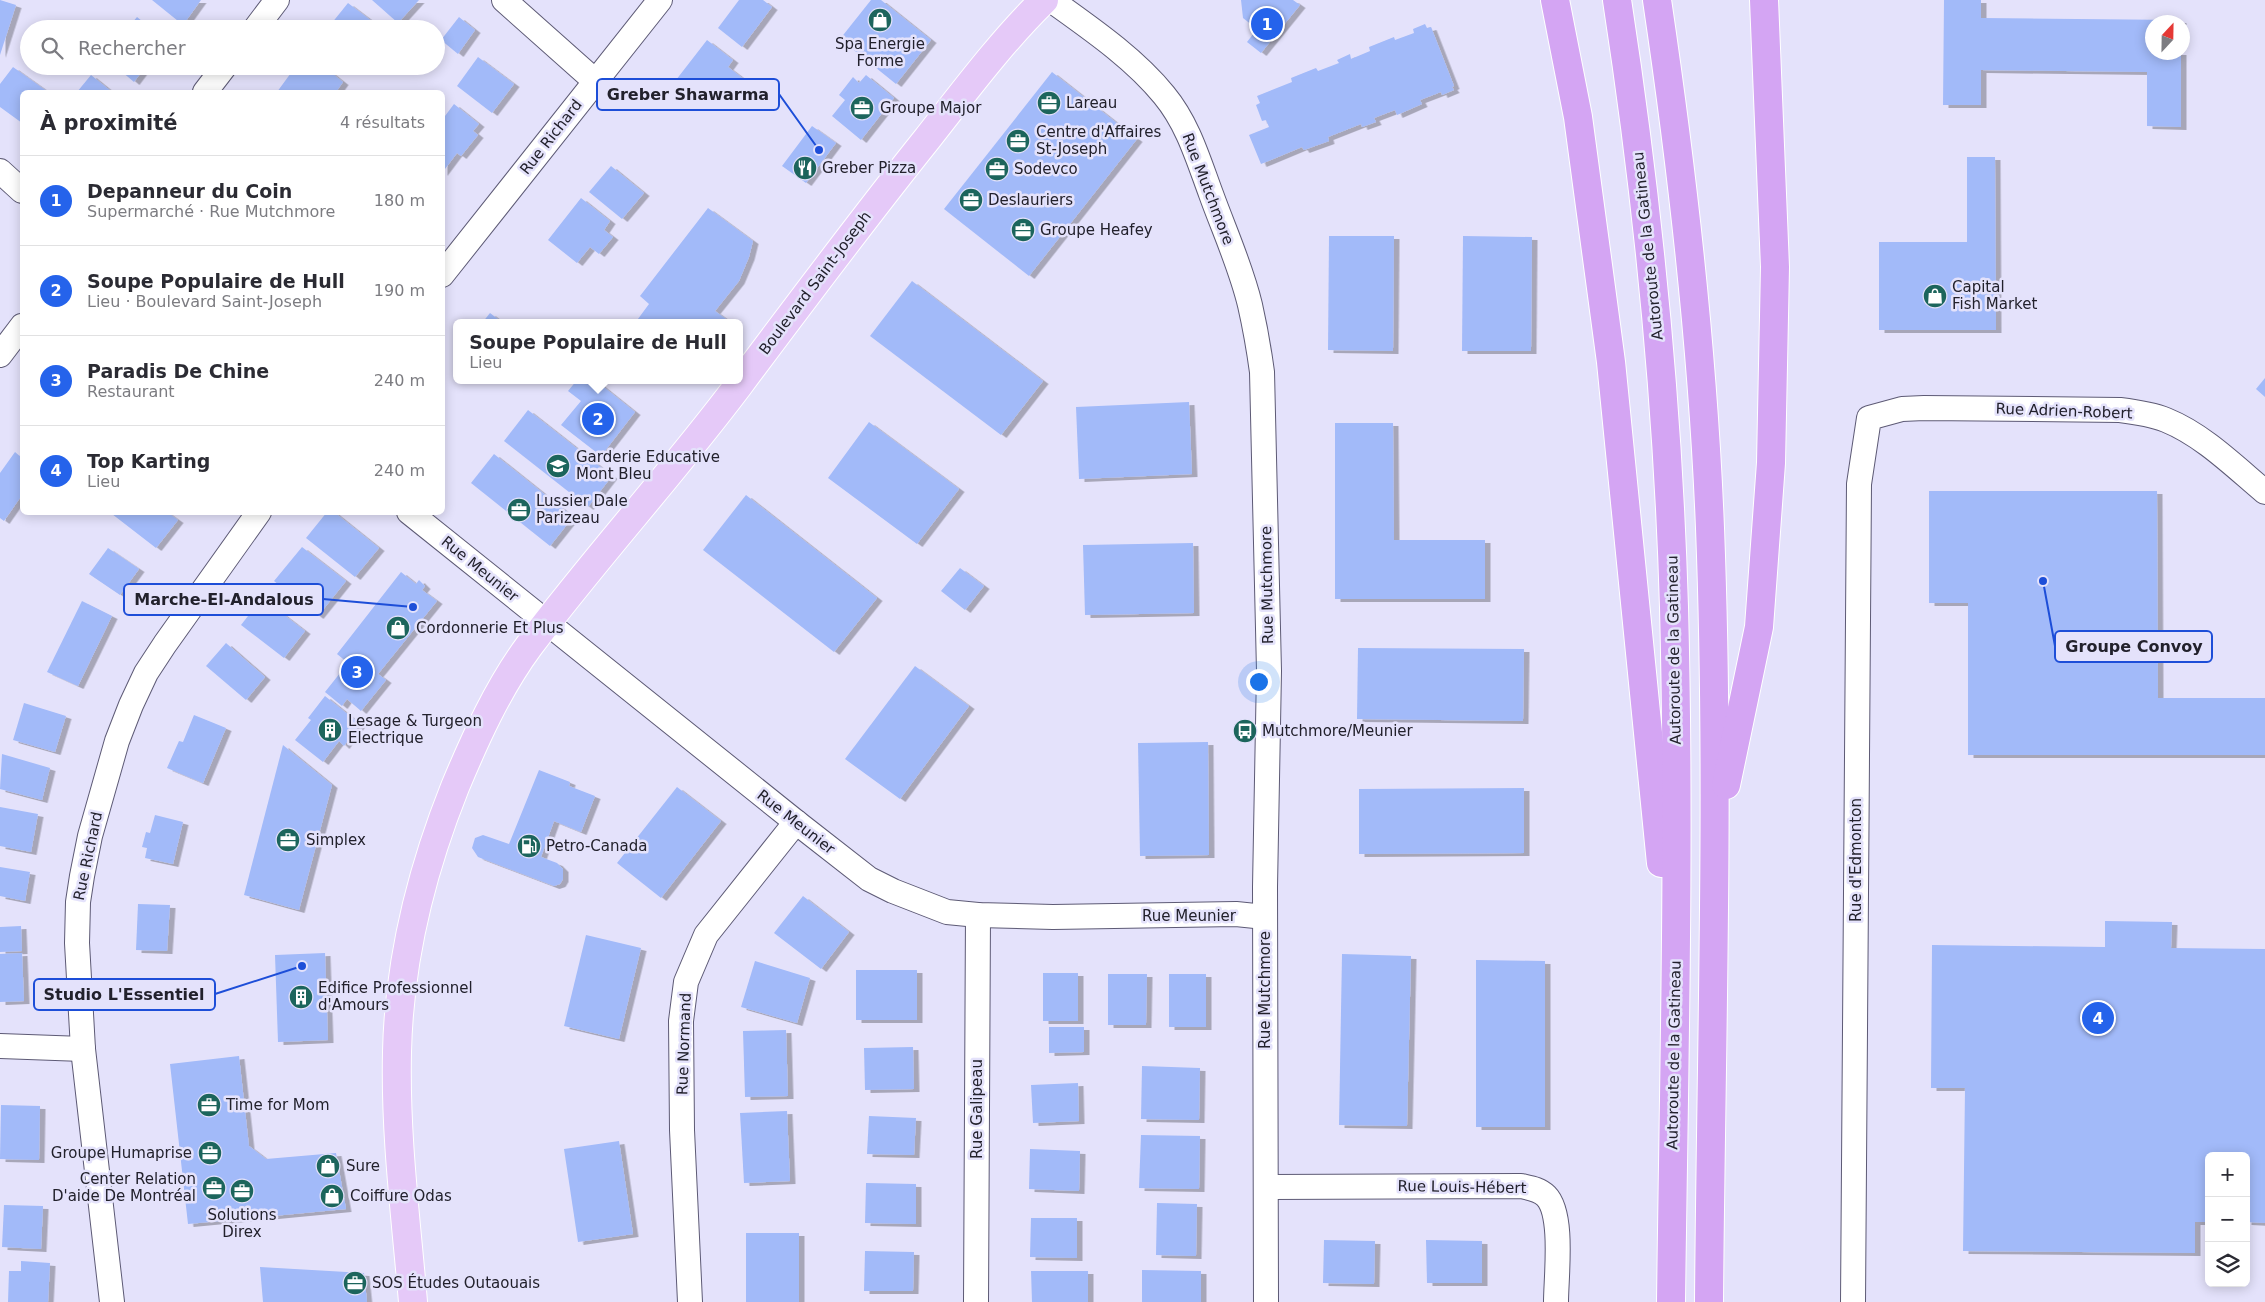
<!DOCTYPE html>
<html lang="fr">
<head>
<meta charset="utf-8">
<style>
	:root { --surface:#fff; --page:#f7f7f7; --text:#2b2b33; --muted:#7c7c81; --line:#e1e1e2; --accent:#2563eb }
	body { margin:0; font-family:"DejaVu Sans",sans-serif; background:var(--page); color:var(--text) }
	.controls { position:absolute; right:15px; bottom:15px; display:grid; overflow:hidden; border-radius:8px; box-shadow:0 2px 12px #0003 }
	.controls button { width:45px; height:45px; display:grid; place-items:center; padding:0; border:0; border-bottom:1px solid var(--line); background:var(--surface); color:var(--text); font:25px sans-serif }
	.compass { position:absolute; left:2145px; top:15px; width:45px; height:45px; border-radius:50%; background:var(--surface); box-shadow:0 2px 12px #0003; rotate:22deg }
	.you { position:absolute; left:1258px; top:681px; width:18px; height:18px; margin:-12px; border:4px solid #fff; border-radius:50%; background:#1a73e8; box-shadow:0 0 0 8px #1a73e833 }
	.badge { display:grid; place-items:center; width:32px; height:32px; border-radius:50%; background:var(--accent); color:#fff; font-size:16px; font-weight:700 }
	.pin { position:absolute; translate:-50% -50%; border:2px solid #fff; box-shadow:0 1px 5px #0006 }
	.popup { position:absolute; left:453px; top:319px; width:290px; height:65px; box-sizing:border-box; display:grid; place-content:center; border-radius:8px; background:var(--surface); filter:drop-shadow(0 1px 4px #0005); font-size:16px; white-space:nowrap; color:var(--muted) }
	.popup b { font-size:19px; color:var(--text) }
	.popup::after { content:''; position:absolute; left:50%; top:100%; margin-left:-10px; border:10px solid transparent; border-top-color:var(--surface) }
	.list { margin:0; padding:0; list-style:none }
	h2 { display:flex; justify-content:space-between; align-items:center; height:65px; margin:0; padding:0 20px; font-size:21px }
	h2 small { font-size:16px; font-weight:400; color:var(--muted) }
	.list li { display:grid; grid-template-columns:32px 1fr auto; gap:15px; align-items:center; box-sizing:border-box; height:90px; padding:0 20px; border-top:1px solid var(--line) }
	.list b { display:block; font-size:19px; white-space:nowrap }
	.list p { margin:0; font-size:16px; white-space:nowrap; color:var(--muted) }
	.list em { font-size:16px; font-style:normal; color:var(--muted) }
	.icon { flex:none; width:28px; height:28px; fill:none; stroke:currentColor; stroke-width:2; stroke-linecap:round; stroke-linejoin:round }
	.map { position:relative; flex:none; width:2265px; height:1302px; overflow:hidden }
	.search { position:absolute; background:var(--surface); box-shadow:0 2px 12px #0003; left:20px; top:20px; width:425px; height:55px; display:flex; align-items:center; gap:12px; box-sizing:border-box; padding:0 18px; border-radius:28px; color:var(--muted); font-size:19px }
	.panel { position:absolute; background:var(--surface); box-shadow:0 2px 12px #0003; left:20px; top:90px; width:425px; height:425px; border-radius:8px }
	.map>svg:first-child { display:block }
</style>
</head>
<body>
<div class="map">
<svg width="2265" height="1302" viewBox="0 0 2265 1302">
	<defs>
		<filter id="shadow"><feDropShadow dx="5.5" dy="3" stdDeviation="0" flood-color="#0004"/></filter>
	</defs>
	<rect width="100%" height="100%" fill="#e4e2fb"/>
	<!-- building -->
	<g fill="#a2baf9" filter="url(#shadow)">
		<polygon points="0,0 16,5 0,55"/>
		<polygon points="152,0 201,0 183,25"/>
		<polygon points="372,0 419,0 398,23"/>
		<polygon points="739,0 763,0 772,7 742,47 718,28"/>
		<polygon points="871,0 881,0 931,40 896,84 840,39"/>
		<polygon points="1241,0 1293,0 1300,5 1261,53 1247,42 1257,29 1243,18"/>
		<polygon points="1944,0 1981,0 1981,18 2181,20 2181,22 2152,22 2152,52 2181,52 2181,127 2147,126 2147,72 1981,70 1981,105 1943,105"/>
		<polygon points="348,3 373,22 368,29 327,29"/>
		<polygon points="137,17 152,29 127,29"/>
		<polygon points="459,17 475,30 458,54 441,40"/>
		<polygon points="1425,24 1427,28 1431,27 1454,86 1452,87 1454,90 1442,95 1441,92 1420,100 1422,104 1397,115 1395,110 1374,118 1376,122 1362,127 1361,124 1328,137 1329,141 1304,150 1302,147 1261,164 1249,135 1269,127 1266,120 1262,121 1256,105 1260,103 1257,96 1292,82 1291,78 1316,68 1318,71 1339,63 1337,60 1350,54 1351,59 1370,51 1369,47 1394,37 1395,40 1414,33 1413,29"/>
		<polygon points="707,40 733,60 728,67 745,80 732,96 715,83 702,100 676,80"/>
		<polygon points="478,57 514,84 492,113 457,86"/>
		<polygon points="115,66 146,66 134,82"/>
		<polygon points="296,66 323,66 343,82 336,92 277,92"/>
		<polygon points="13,67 48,92 22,92 22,123 0,107 0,84"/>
		<polygon points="1052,72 1137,139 1029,276 944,209"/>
		<polygon points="91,75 112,92 77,92"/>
		<polygon points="866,75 894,98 861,140 832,116 845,100 839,95 853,77 859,83"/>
		<polygon points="454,104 479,124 473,131 478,135 461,156 457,153 442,173 442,120"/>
		<polygon points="812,126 836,143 806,183 782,166"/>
		<polygon points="1967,157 1995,157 1996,330 1879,330 1879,242 1967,242"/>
		<polygon points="611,166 644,193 622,219 589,192"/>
		<polygon points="581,198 610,221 604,230 613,237 599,254 590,247 577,263 548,240"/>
		<polygon points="708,208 753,241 749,257 739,281 715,311 726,319 723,323 635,323 649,304 640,296"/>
		<polygon points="1329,236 1394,236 1393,351 1328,350"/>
		<polygon points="1463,236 1532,237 1531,351 1462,351"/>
		<polygon points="912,281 1043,381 1001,435 870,336"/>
		<polygon points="490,313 503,323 482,323"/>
		<polygon points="2265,378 2265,397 2256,389"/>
		<polygon points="577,380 595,380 635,412 601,456 561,425 581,401 568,391"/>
		<polygon points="1189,402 1192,474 1079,479 1076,407"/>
		<polygon points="528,410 612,476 588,507 504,441"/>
		<polygon points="869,422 959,489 917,544 828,478"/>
		<polygon points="1335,423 1393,423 1394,540 1485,540 1485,599 1335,599"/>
		<polygon points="15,452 22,458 22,495 4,521 0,518 0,473"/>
		<polygon points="494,454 573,517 550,546 471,483"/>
		<polygon points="1929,491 2157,491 2158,698 2265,698 2265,755 1968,755 1968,603 1929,603"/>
		<polygon points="746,495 877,598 834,652 703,550"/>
		<polygon points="113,512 167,512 178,520 156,548 112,514"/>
		<polygon points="327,512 334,512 379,548 355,577 306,538"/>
		<polygon points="1193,543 1194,613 1085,615 1083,545"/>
		<polygon points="302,547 346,581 318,616 274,581"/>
		<polygon points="108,548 139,569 120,595 89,574"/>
		<polygon points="960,568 984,586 965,610 941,591"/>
		<polygon points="401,572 416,584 419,580 425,586 422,590 437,601 378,674 386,680 361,711 347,699 342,706 325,692 348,663 337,654"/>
		<polygon points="262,598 305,631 284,658 241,625"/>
		<polygon points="82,601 112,616 78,686 47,672"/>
		<polygon points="226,643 265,677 246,700 206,666"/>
		<polygon points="1358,648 1524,649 1523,721 1357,719"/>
		<polygon points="915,666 969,706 900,799 845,759"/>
		<polygon points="325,696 360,724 344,746 339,741 323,762 295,740 311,720 308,718"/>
		<polygon points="24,703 66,716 55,752 13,740"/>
		<polygon points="194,715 226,728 203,783 167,768 179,741 183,742"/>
		<polygon points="1208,742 1209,855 1140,856 1138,743"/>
		<polygon points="283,745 332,785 299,910 244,895"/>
		<polygon points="2,754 50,768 42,800 0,789"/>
		<polygon points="539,770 570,782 569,786 595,796 581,832 554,821 541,857 557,863 563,869 563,879 560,884 554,886 478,857 472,848 475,838 483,835 509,844"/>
		<polygon points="677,787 721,821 661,898 617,863"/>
		<polygon points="1524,788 1524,853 1359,854 1359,789"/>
		<polygon points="0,807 38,814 31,852 0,846"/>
		<polygon points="155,815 183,822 173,864 145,858 147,848 142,847 146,832 150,833"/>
		<polygon points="0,867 30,872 25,901 0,896"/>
		<polygon points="803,896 849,932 821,969 774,933"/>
		<polygon points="138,904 170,905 167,951 136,950"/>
		<polygon points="2105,921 2172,922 2171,948 2265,949 2265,1223 2246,1222 2246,1156 2209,1156 2209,1222 2195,1222 2195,1253 1963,1251 1965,1088 1931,1088 1932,945 2105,947"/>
		<polygon points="21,926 22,951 0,952 0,927"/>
		<polygon points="586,935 641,948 619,1039 564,1026"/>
		<polygon points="22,953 24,1001 0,1002 0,954"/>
		<polygon points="325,953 328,1040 278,1042 275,955"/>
		<polygon points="1342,954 1411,956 1407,1126 1339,1125"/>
		<polygon points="1476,960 1545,961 1545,1127 1476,1127"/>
		<polygon points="755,961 810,978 797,1023 741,1007"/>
		<rect x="856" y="970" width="61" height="50"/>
		<rect x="1043" y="973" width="35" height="48"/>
		<polygon points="1108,974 1147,974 1146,1025 1108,1025"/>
		<rect x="1169" y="974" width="37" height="53"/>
		<polygon points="1049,1027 1084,1027 1084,1052 1049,1053"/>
		<polygon points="786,1030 788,1096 745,1097 743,1031"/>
		<polygon points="913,1047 914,1089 865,1090 864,1048"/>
		<polygon points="239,1056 249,1146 266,1159 336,1153 346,1209 188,1224 170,1064"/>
		<polygon points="1142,1066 1200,1068 1199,1120 1141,1119"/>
		<polygon points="1078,1083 1079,1121 1033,1123 1031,1085"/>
		<polygon points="1,1105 40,1106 39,1160 0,1159"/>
		<polygon points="787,1111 790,1181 744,1183 740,1113"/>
		<polygon points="869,1116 916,1118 914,1155 867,1154"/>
		<polygon points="1141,1135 1200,1136 1199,1189 1139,1188"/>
		<polygon points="619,1141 633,1234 578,1242 564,1149"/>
		<polygon points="1030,1149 1080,1151 1079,1191 1029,1189"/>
		<polygon points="866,1183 916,1184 916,1224 865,1223"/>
		<polygon points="1157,1203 1197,1204 1196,1256 1156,1255"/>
		<polygon points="4,1205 43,1206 41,1249 2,1247"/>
		<polygon points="1031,1218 1077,1218 1077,1258 1030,1257"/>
		<rect x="746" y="1233" width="53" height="69"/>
		<polygon points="1324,1240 1375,1241 1374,1284 1323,1283"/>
		<polygon points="1426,1240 1482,1241 1482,1283 1427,1283"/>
		<polygon points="865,1251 914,1252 913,1291 864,1291"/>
		<polygon points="21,1261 50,1263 48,1302 8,1302 9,1271 21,1271"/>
		<polygon points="260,1267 364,1273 367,1302 263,1302"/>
		<polygon points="1142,1270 1201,1271 1201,1302 1142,1302"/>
		<polygon points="1031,1271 1088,1271 1088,1302 1032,1302"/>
	</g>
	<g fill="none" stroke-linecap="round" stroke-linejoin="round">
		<!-- minor casing -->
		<g stroke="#5d5a75" stroke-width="26">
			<g id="minor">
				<polyline points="504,0 595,81"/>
				<path d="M1051,0C1090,28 1134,58 1164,95C1188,124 1198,159 1211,194C1224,230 1241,267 1250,305C1255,327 1259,350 1262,372L1269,671L1265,887L1266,1302"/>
				<polyline points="255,29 277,0"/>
				<polyline points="205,92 225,66"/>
				<polyline points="0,171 22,191"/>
				<polyline points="442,275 660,0"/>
				<polyline points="0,355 22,326"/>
				<polyline points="409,512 796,822 869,879 893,891 947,912 978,915 1053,917 1236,914 1265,917"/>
				<polyline points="0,1046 83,1049"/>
				<path d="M1267,1187L1521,1186C1530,1188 1539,1189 1546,1196C1564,1214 1556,1277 1556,1302"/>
				<polyline points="112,1302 83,1049 77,943 78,902 82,876 90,836 117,741 131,705 146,673 165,644 259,512"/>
				<polyline points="690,1302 682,1130 681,1021 686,982 706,935 796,822"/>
				<polyline points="976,1302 978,915"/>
				<path d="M1853,1302L1859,484L1869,418L1902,409L1924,408L2120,410C2136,412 2151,414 2166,420C2203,435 2234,466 2265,492"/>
			</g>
		</g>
		<!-- major casing -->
		<g stroke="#fff" stroke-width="30">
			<path id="major" d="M413,1302C406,1219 395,1136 397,1052C399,961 421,872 455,787C475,739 498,688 529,646C596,557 671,475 738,386C800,303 862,220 927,139C964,92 1001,42 1044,0"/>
		</g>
		<!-- highway casing -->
		<g stroke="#fff" stroke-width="30">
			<g id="highway">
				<polyline points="1555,0 1578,117 1611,362 1661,863"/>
				<path d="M1617,0C1648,201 1668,404 1674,607C1680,838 1674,1070 1671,1302"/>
				<path d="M1657,0C1683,175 1703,352 1710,528C1720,785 1711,1045 1709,1302"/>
				<polyline points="1726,785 1759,627 1771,463 1775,267 1764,0"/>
			</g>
		</g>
		<!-- minor -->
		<use href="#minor" stroke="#fff" stroke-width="24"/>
		<!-- major -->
		<use href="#major" stroke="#e5c9f8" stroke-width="28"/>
		<!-- highway -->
		<use href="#highway" stroke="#d4a5f3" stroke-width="28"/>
	</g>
	<!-- icons -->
	<defs>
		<g id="shop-disc" transform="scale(1.25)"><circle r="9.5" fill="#1c655c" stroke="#e4e2fb"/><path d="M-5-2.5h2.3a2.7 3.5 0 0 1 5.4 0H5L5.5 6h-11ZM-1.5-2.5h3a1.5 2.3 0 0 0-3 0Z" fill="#fff"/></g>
		<g id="office-disc" transform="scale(1.25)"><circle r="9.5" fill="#1c655c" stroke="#e4e2fb"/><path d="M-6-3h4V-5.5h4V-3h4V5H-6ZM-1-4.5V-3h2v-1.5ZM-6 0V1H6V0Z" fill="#fff"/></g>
		<g id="restaurant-disc" transform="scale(1.25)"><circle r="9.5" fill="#1c655c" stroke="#e4e2fb"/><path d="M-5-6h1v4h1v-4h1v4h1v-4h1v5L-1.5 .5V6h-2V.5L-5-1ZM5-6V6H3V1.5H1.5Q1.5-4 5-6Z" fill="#fff"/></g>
		<g id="school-disc" transform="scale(1.25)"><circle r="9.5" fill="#1c655c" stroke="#e4e2fb"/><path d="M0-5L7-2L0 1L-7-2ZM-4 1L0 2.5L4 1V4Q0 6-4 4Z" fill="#fff"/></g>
		<g id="building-disc" transform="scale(1.25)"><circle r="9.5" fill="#1c655c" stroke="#e4e2fb"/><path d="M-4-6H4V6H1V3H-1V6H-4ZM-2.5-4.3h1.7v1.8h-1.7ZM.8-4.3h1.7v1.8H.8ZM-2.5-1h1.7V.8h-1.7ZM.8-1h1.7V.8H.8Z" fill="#fff"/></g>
		<g id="bus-disc" transform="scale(1.25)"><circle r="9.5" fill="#1c655c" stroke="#e4e2fb"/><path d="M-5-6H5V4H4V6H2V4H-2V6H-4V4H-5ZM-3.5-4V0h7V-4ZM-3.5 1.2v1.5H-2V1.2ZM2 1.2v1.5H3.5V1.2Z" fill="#fff"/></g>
		<g id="fuel-disc" transform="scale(1.25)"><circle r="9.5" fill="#1c655c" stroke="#e4e2fb"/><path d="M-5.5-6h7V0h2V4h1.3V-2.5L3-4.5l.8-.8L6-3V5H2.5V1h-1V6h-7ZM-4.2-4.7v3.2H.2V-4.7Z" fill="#fff"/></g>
	</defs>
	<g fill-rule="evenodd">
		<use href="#shop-disc" x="880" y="20"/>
		<use href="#office-disc" x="1049" y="103"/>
		<use href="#office-disc" x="862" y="108"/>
		<use href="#office-disc" x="1018" y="141"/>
		<use href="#restaurant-disc" x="805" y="168"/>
		<use href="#office-disc" x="997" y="169"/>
		<use href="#office-disc" x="971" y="200"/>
		<use href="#office-disc" x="1023" y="230"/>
		<use href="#shop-disc" x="1935" y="296"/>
		<use href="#school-disc" x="558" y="466"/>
		<use href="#office-disc" x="519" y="510"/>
		<use href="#shop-disc" x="398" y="628"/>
		<use href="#building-disc" x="330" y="730"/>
		<use href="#bus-disc" x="1245" y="731"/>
		<use href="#office-disc" x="288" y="840"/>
		<use href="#fuel-disc" x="529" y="846"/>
		<use href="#building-disc" x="301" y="997"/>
		<use href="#office-disc" x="209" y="1105"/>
		<use href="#office-disc" x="210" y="1153"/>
		<use href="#shop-disc" x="328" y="1166"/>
		<use href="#office-disc" x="214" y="1188"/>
		<use href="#office-disc" x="242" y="1191"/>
		<use href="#shop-disc" x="332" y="1196"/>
		<use href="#office-disc" x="355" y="1283"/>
	</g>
	<g text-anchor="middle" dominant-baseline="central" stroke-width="5" stroke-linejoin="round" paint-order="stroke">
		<!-- poi labels -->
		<g font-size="15" fill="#22212c" stroke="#e4e2fb" text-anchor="start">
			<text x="880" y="44" text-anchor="middle">Spa Energie<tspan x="880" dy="17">Forme</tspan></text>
			<text x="1066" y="103">Lareau</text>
			<text x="880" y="108">Groupe Major</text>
			<text x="1036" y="132">Centre d'Affaires<tspan x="1036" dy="17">St-Joseph</tspan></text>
			<text x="822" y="168">Greber Pizza</text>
			<text x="1014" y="169">Sodevco</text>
			<text x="988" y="200">Deslauriers</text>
			<text x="1040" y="230">Groupe Heafey</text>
			<text x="1952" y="287">Capital<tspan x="1952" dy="17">Fish Market</tspan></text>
			<text x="576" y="457">Garderie Educative<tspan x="576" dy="17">Mont Bleu</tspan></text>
			<text x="536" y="501">Lussier Dale<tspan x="536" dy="17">Parizeau</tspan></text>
			<text x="416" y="628">Cordonnerie Et Plus</text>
			<text x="348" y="721">Lesage &amp; Turgeon<tspan x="348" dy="17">Electrique</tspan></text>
			<text x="1262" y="731">Mutchmore/Meunier</text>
			<text x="306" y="840">Simplex</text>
			<text x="546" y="846">Petro-Canada</text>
			<text x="318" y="988">Edifice Professionnel<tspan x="318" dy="17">d'Amours</tspan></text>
			<text x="226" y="1105">Time for Mom</text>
			<text x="192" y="1153" text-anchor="end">Groupe Humaprise</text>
			<text x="346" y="1166">Sure</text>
			<text x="196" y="1179" text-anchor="end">Center Relation<tspan x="196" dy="17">D'aide De Montréal</tspan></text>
			<text x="350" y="1196">Coiffure Odas</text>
			<text x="242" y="1215" text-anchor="middle">Solutions<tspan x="242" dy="17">Direx</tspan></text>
			<text x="372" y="1283">SOS Études Outaouais</text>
		</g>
		<!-- street labels -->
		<g font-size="15" fill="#22212c" stroke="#e4e2fb">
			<text transform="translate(551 137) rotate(-52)">Rue Richard</text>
			<text transform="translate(1208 189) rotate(69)">Rue Mutchmore</text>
			<text transform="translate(1648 246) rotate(-96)">Autoroute de la Gatineau</text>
			<text transform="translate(815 283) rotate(-53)">Boulevard Saint-Joseph</text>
			<text transform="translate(2064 411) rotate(2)">Rue Adrien-Robert</text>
			<text transform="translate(480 569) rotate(39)">Rue Meunier</text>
			<text transform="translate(1267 585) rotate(-91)">Rue Mutchmore</text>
			<text transform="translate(1674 650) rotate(-91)">Autoroute de la Gatineau</text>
			<text transform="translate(796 822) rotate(38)">Rue Meunier</text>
			<text transform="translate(88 856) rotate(-78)">Rue Richard</text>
			<text transform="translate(1856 860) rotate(-90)">Rue d'Edmonton</text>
			<text x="1189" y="916">Rue Meunier</text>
			<text transform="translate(1265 990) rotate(-90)">Rue Mutchmore</text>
			<text transform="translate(684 1044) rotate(-88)">Rue Normand</text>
			<text transform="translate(1674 1055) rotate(-89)">Autoroute de la Gatineau</text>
			<text transform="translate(977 1109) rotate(-90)">Rue Galipeau</text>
			<text transform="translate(1462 1187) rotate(1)">Rue Louis-Hébert</text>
		</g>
	</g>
	<!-- callouts -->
	<path fill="none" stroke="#1d4ed8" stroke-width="2" d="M819 150L779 94M413 607L323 599M2043 581L2055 646M302 966L215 994"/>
	<g fill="#1d4ed8" stroke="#e4e2fb" stroke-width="2">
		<circle cx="819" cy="150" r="5"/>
		<circle cx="413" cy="607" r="5"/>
		<circle cx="2043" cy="581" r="5"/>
		<circle cx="302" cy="966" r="5"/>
	</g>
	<g fill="#e4e2fb" stroke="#1d4ed8" stroke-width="2">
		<rect x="597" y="79" width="182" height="31" rx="5"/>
		<rect x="124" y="584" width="199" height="31" rx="5"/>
		<rect x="2055" y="631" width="157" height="31" rx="5"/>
		<rect x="34" y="979" width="181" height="31" rx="5"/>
	</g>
	<g font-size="16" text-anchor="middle" font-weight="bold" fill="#22212c">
		<text x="688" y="100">Greber Shawarma</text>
		<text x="224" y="605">Marche-El-Andalous</text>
		<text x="2134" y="652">Groupe Convoy</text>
		<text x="124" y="1000">Studio L'Essentiel</text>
	</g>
</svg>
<div class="controls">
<button>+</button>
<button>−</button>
<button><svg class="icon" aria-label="layers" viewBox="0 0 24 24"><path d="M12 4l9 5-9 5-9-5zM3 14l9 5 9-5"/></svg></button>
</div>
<svg class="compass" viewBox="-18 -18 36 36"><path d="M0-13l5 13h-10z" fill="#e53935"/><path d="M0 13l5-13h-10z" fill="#7c7c81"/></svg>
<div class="you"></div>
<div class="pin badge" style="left:1267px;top:24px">1</div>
<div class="pin badge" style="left:598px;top:419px">2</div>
<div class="popup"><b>Soupe Populaire de Hull</b>Lieu</div>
<div class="pin badge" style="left:357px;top:672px">3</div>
<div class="pin badge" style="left:2098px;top:1018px">4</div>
<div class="search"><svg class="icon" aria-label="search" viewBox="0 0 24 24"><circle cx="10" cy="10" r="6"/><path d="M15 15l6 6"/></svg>Rechercher</div>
<section class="panel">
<h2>À proximité<small>4 résultats</small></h2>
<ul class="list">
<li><span class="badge">1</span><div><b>Depanneur du Coin</b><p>Supermarché · Rue Mutchmore</p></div><em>180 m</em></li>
<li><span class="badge">2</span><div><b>Soupe Populaire de Hull</b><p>Lieu · Boulevard Saint-Joseph</p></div><em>190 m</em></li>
<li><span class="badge">3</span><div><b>Paradis De Chine</b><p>Restaurant</p></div><em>240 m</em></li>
<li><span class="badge">4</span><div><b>Top Karting</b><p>Lieu</p></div><em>240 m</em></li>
</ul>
</section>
</div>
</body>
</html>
